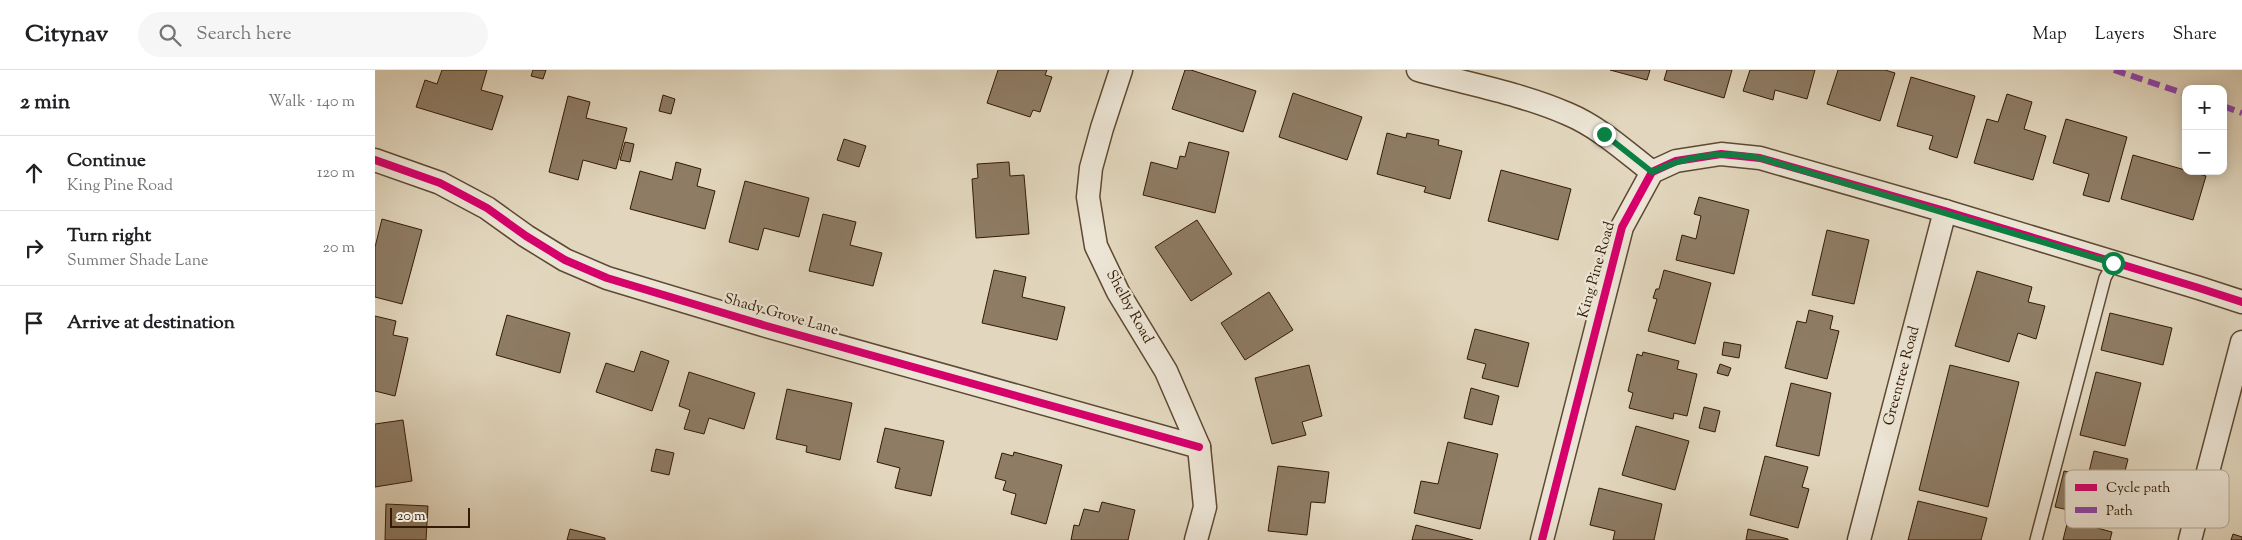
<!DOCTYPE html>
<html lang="en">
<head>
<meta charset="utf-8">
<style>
	:root { --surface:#fff; --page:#f6f6f6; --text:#202124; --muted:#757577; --line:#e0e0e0 }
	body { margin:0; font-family:"Sorts Mill Goudy",serif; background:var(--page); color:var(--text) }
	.controls { position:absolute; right:15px; top:15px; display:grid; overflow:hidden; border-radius:10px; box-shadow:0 2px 12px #0003 }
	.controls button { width:45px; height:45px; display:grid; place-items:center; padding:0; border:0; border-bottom:1px solid var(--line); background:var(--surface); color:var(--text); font:25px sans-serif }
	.scale { position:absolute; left:15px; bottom:12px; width:80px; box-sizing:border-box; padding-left:5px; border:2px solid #321a04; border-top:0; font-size:14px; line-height:18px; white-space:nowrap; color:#321a04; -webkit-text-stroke:4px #ece5d5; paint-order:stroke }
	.stop { position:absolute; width:15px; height:15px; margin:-11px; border:4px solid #0b8043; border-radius:50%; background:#fff }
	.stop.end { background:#0b8043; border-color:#fff; box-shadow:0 1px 5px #0008 }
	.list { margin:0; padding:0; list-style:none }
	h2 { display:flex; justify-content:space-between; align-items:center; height:65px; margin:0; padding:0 20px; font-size:21px }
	h2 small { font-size:16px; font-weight:400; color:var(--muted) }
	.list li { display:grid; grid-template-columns:32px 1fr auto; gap:15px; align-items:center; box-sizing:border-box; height:75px; padding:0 20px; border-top:1px solid var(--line) }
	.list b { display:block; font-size:19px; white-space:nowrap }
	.list p { margin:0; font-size:16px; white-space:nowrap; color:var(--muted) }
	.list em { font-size:16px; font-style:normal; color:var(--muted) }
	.icon { flex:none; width:28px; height:28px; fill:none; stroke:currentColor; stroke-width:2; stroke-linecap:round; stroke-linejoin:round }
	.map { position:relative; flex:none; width:1867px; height:470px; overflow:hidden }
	header { display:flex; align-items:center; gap:30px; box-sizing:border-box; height:70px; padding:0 25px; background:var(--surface); border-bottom:1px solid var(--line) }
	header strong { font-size:24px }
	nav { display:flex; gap:28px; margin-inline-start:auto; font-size:18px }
	.search { width:350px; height:45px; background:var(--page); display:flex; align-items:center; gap:12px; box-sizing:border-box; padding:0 18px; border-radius:28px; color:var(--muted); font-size:19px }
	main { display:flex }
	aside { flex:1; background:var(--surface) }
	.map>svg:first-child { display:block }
</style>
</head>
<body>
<header>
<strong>Citynav</strong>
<div class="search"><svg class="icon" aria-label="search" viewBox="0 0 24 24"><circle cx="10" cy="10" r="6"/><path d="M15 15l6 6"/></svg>Search here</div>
<nav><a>Map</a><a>Layers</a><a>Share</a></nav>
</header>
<main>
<aside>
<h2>2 min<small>Walk · 140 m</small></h2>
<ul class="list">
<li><svg class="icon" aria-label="ahead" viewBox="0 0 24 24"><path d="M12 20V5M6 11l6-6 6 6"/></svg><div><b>Continue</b><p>King Pine Road</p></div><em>120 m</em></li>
<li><svg class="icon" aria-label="right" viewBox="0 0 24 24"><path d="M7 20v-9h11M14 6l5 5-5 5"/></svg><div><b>Turn right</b><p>Summer Shade Lane</p></div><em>20 m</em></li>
<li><svg class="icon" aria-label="arrive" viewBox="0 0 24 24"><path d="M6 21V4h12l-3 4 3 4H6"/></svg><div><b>Arrive at destination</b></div></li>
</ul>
</aside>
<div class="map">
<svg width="1867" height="470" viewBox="0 0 1867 470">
	<rect width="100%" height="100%" fill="#e2d7be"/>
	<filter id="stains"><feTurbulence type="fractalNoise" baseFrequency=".004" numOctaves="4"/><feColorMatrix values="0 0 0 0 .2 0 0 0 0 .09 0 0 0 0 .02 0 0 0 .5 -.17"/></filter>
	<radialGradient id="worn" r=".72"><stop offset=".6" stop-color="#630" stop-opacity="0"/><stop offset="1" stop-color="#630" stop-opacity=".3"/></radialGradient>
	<!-- building -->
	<g fill="#8e7c65" stroke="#321a04">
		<polygon points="67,0 112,0 106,20 128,26 117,60 41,37 50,10 62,14"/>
		<polygon points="158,0 171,0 168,9 156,6"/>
		<polygon points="623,0 672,0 670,5 677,7 665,42 658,40 655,47 612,33"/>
		<polygon points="810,0 816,0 881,21 868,62 797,39"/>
		<polygon points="1235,0 1275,0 1272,10"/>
		<polygon points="1292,0 1357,0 1349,28 1289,10"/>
		<polygon points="1375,0 1440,0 1432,29 1400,20 1398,30 1368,21"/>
		<polygon points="1463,0 1510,0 1520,3 1505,51 1452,34"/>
		<polygon points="1536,7 1600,26 1582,88 1554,79 1558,66 1522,56"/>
		<polygon points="918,23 987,47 972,90 904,67"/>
		<polygon points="1632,24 1657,32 1649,59 1671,66 1658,110 1599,93 1612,49 1623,52"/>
		<polygon points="288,25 300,29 296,44 284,41"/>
		<polygon points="193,26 215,32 211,48 252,58 241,99 208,90 203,110 174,102"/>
		<polygon points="1691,49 1752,67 1734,132 1708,125 1714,104 1678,93"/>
		<polygon points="1012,63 1031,68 1032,63 1064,70 1063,75 1087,81 1075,129 1049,122 1051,117 1002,104"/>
		<polygon points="469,69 491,76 484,97 462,90"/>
		<polygon points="250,72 259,74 255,92 245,90"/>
		<polygon points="814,72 854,82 840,143 768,125 776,92 802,99 805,86 810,87"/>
		<polygon points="1758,85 1831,106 1818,150 1746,129"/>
		<polygon points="301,92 326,99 322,116 340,121 330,159 255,139 265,101 297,110"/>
		<polygon points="634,92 635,106 649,105 654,164 601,168 597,109 603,108 602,94"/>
		<polygon points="1126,100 1196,119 1183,170 1113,151"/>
		<polygon points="370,111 434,128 424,167 389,158 383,180 354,172"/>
		<polygon points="1324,127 1374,140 1359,204 1301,190 1307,165 1321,169 1326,146 1319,144"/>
		<polygon points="448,144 481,152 475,175 507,183 498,216 434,201"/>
		<polygon points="7,149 47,160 27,234 0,227 0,177"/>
		<polygon points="822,150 857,204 816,231 780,177"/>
		<polygon points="1452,160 1494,170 1479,234 1437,225"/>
		<polygon points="619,200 651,207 647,227 690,237 682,270 607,253"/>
		<polygon points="1289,200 1336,213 1320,274 1273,261 1282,229 1278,228 1281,219 1284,219"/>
		<polygon points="1602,201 1657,217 1653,232 1670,236 1661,269 1643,263 1634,292 1580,276"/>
		<polygon points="894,222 918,260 870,290 846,253"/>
		<polygon points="1434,240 1458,246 1455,259 1464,261 1452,309 1410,298 1422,251 1431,253"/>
		<polygon points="1735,243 1797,258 1788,295 1726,280"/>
		<polygon points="132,245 195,263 185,303 121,285"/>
		<polygon points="0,246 21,251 18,265 33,268 20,326 0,321"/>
		<polygon points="1100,259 1154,273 1143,317 1107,308 1111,294 1092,289"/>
		<polygon points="1349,272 1366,275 1364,288 1347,285"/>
		<polygon points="266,281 294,291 277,341 221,322 231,293 259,302"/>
		<polygon points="1268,282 1304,291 1302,299 1322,304 1312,346 1299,343 1298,349 1254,338 1258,323 1253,321 1262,284 1267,286"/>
		<polygon points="1345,294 1356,298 1353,306 1342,303"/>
		<polygon points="934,295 947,346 927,352 931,365 897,374 880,308"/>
		<polygon points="1575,295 1644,312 1613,437 1544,420"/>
		<polygon points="314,302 380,323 369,359 334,348 329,364 309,359 315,340 304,336"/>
		<polygon points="1721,302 1766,313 1750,376 1705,365"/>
		<polygon points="1416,313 1456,323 1444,386 1401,376"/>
		<polygon points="1096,318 1124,326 1117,355 1089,348"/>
		<polygon points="412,319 477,333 465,390 431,382 432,376 401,369"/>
		<polygon points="1329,337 1345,341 1340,362 1324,358"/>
		<polygon points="28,350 37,411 0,417 0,354"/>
		<polygon points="1261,356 1314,371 1300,420 1247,405"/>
		<polygon points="510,358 569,371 556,426 520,418 525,398 502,392"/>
		<polygon points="1073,372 1123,384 1105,459 1039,443 1046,411 1063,414"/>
		<polygon points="281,379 299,383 294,405 276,401"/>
		<polygon points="1719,381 1753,389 1738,450 1680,437 1689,401 1713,406"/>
		<polygon points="639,382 687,395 671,454 636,444 641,424 628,420 631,411 620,408 627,383 638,386"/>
		<polygon points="1390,386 1433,397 1427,417 1434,419 1423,458 1375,445"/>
		<polygon points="903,396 954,402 950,433 936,432 932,465 893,461"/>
		<polygon points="1224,418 1287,434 1279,470 1238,470 1240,461 1215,455"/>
		<polygon points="1543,431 1612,448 1606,470 1533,470"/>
		<polygon points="727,432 760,440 753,470 696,470 699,455 704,456 709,439 724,442"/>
		<polygon points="11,434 53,436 51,470 10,470"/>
		<polygon points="1693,450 1737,462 1735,470 1688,470"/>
		<polygon points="1041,455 1098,470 1037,470"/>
		<polygon points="195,459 230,468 230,470 192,470"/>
		<polygon points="1373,459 1413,469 1413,470 1371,470"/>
		<polygon points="1858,464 1867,467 1867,470 1856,470"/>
	</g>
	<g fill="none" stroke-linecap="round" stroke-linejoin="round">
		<!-- service casing -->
		<g stroke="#5e4932" stroke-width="14">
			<polyline id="service" points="1661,470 1730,208 1738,193"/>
		</g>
		<!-- minor casing -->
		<g stroke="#5e4932" stroke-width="25">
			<g id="minor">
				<polyline points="746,0 727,58 716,98 713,127 721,176 743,222 791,301 824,377 830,437 821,470"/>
				<path d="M1043,0C1092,14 1145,23 1193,44C1224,57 1250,81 1277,102"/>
				<polyline points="0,90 65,113 112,138 151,166 190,190 232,208 388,255 824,377"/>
				<polyline points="1167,470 1247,157 1277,102 1301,91 1346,84 1385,88 1570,141 1824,218 1867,232"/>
				<polyline points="1484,470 1570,141"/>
				<polyline points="1815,470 1867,272"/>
			</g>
		</g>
		<!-- service -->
		<use href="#service" stroke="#ece5d5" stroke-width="11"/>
		<!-- minor -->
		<use href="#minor" stroke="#ece5d5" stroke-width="22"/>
		<!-- quiet -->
		<g stroke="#8e44ad" stroke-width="6" stroke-dasharray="12 6" stroke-linecap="butt">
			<polyline points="1739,0 1811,24"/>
			<polyline points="1848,36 1867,43"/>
		</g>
		<!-- cycleway casing -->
		<g stroke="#ece5d5" stroke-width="11">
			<g id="cycleway">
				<polyline points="0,90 65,113 112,138 151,166 190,190 232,208 388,255 824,377"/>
				<polyline points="1167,470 1247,157 1277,102 1301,91 1346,84 1385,88 1570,141 1824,218 1867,232"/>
			</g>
		</g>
		<!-- cycleway -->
		<use href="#cycleway" stroke="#d6006c" stroke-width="8"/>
	</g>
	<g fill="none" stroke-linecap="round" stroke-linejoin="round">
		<!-- route -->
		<path stroke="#0b8043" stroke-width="6" d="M1229,64L1277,102C1314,85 1344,81 1385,88L1738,193"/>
	</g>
	<g text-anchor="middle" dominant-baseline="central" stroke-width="4.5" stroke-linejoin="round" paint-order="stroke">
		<!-- street labels -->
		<g font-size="15" fill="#321a04" stroke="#ece5d5">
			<text transform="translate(1222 200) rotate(-74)">King Pine Road</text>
			<text transform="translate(754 237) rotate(61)">Shelby Road</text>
			<text transform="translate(406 245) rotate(16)">Shady Grove Lane</text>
			<text transform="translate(1527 306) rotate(-75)">Greentree Road</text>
		</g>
	</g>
	<!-- legend -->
	<rect x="1690" y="400" width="164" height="58" rx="8" fill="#ece5d5" stroke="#b4a896" stroke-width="1"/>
	<rect x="1700" y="414" width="22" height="7" fill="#d6006c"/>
	<rect x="1700" y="437" width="22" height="6" fill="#8e44ad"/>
	<g font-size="14" fill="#321a04">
		<text x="1731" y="422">Cycle path</text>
		<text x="1731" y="445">Path</text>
	</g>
	<rect width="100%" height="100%" filter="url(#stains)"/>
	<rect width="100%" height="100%" fill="url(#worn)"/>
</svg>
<div class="controls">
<button>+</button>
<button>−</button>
</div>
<div class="scale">20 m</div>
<div class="stop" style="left:1738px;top:193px"></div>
<div class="stop end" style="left:1229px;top:64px"></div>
</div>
</main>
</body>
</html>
